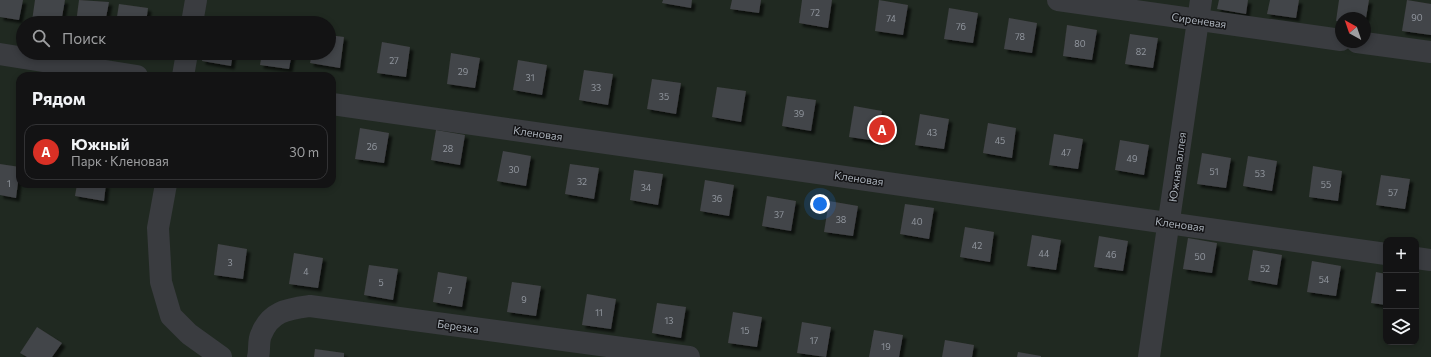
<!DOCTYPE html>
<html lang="ru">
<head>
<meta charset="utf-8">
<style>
	:root { --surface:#131314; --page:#1c1c1d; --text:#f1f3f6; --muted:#9d9ea0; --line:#323234; --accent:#d93025 }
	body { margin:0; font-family:Commissioner,sans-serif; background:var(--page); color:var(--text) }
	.controls { position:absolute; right:12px; bottom:12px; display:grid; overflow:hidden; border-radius:8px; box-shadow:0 2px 6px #0003 }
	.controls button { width:36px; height:36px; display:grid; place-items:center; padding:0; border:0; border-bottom:1px solid var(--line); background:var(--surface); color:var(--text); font:20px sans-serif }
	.compass { position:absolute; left:1335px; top:12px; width:36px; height:36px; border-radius:50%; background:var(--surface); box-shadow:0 2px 6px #0003; rotate:320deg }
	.you { position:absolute; left:820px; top:204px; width:14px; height:14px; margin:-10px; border:3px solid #fff; border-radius:50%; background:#1a73e8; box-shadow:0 0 0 6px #1a73e833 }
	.badge { display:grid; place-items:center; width:26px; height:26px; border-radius:50%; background:var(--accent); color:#fff; font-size:13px; font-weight:700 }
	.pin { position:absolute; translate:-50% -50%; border:2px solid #fff; box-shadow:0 1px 4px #0006 }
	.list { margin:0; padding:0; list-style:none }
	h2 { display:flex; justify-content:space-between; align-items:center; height:52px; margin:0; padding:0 16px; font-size:17px }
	h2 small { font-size:13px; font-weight:400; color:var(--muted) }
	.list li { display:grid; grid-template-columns:26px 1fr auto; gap:12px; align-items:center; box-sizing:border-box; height:56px; margin:0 8px 8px; padding:0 8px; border:1px solid var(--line); border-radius:12px }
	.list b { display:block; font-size:15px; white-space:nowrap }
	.list p { margin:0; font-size:13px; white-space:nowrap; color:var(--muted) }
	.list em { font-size:13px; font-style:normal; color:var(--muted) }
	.icon { flex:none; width:22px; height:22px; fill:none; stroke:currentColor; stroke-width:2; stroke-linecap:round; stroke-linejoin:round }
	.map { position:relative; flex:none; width:1431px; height:357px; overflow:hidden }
	.search { position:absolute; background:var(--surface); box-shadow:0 2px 6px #0003; left:16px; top:16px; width:320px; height:44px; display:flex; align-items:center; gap:10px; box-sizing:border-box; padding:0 14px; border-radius:22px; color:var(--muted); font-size:15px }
	.panel { position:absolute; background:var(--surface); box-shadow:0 2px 6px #0003; left:16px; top:72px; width:320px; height:116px; border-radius:12px }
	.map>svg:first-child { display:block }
</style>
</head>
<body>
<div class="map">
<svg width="1431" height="357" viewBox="0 0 1431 357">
	<defs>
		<filter id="shadow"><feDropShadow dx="3.5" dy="3.5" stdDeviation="1" flood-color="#0009"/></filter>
	</defs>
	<rect width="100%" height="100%" fill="#19191b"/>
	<!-- green -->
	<path fill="#202921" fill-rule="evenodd" d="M0,0H1431V357H0ZM1341,18H1365V42H1341ZM23,23H329V53H23ZM20,76H332V184H20ZM1386,240H1416V342H1386Z"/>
	<!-- building -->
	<g fill="#434448" filter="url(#shadow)">
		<polygon points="0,0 23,0 19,20 0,17"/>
		<polygon points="35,0 65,0 61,23 32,21"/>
		<polygon points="79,0 109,2 105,23 76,23"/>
		<polygon points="663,0 692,0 691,8 662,3"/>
		<polygon points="732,0 761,0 759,13 730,9"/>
		<polygon points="802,0 832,0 828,28 799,23"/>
		<polygon points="879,0 908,5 903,35 875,31"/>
		<polygon points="1219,0 1248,0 1246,14 1217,9"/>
		<polygon points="1270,0 1299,0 1296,18 1267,14"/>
		<polygon points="1339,0 1369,0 1366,18 1341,18 1341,22 1336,21"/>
		<polygon points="1407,0 1431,4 1431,35 1402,31"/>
		<polygon points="119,4 148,8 146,23 116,23"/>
		<polygon points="949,8 978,13 973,43 944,39"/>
		<polygon points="1009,18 1037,23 1032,53 1004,49"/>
		<polygon points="1067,25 1097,30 1092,60 1063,56"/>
		<polygon points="1130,34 1158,38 1153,68 1125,64"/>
		<polygon points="329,35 344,37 340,68 310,63 312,53 329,53"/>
		<polygon points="382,42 410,47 406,77 377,73"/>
		<polygon points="203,53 233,53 231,66 202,61"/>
		<polygon points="262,53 292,53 289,69 260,65"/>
		<polygon points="451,53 480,58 475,88 447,84"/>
		<polygon points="518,60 547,65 542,95 513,90"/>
		<polygon points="584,70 613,74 608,105 579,100"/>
		<polygon points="652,79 681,83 676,114 647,109"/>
		<polygon points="717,87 746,91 741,122 712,117"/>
		<polygon points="787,96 816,100 811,131 782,126"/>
		<polygon points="854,106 882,111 877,141 849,137"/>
		<polygon points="920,114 949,119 944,149 915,145"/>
		<polygon points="988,123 1016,128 1012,158 983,153"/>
		<polygon points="360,128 389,133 384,163 355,159"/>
		<polygon points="436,130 465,135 460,165 431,160"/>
		<polygon points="1054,134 1083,139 1078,169 1049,165"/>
		<polygon points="1120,140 1149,145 1144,175 1115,170"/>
		<polygon points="503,151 531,156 526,186 497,181"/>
		<polygon points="1202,153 1231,158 1226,188 1197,184"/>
		<polygon points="1248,156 1277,161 1272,191 1243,186"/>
		<polygon points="0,164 20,167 16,198 0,195"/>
		<polygon points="570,164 599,168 594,199 565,194"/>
		<polygon points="1313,166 1342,171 1338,201 1309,197"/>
		<polygon points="634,170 663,174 658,205 630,200"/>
		<polygon points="1381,175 1410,179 1405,209 1376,205"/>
		<polygon points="705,180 734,185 729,216 700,211"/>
		<polygon points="77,184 106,184 104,201 75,196"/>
		<polygon points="767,196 796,201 791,231 762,226"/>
		<polygon points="829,201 858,206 853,236 824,232"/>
		<polygon points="905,204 934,208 929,239 900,234"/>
		<polygon points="965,227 994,232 990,262 960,257"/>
		<polygon points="1032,235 1061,240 1056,270 1027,266"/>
		<polygon points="1099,236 1128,241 1123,271 1094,267"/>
		<polygon points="1188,238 1217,243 1212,273 1183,269"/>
		<polygon points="218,244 247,249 243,279 214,275"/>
		<polygon points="1253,250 1282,255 1277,285 1248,280"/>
		<polygon points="294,253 323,258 318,288 289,284"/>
		<polygon points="1312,261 1341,266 1336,296 1307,292"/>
		<polygon points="369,265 398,269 393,300 364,295"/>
		<polygon points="438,272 467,277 462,307 433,302"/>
		<polygon points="1376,272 1386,274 1386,305 1371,303"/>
		<polygon points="512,282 541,286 536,316 507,312"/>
		<polygon points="587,294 616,299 611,329 582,325"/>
		<polygon points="657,303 686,307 681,338 652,333"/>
		<polygon points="733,312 762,317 757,347 728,343"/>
		<polygon points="802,322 831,327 826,357 797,353"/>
		<polygon points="37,327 62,343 52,357 27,357 20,353"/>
		<polygon points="874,330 903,335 899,357 869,357"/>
		<polygon points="945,340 974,345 972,357 942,357"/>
		<polygon points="315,349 344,353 344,357 314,357"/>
		<polygon points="1018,352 1041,356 1041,357 1017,357"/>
	</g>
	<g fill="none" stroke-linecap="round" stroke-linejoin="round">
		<!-- minor -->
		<g stroke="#3a3c40" stroke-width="22">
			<polyline points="1058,0 1341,40"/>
			<polyline points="192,23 196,0"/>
			<polyline points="1357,42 1431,52"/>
			<polyline points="0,54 137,76"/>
			<polyline points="183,76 187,53"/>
			<polyline points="332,104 1386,254"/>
			<polyline points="166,184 158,228 161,282 171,316 189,334 221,357"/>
			<polyline points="1416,258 1431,260"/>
			<path d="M258,357C260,350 258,341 261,335C270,311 288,309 310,306L689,357"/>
			<polyline points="1149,357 1201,0"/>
		</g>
	</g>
	<g text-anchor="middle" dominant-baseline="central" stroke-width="3" stroke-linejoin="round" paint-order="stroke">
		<!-- number labels -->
		<g font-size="9" fill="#91969e">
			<text x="815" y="12">72</text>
			<text x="1417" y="17">90</text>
			<text x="891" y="18">74</text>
			<text x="961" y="26">76</text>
			<text x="1020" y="36">78</text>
			<text x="1080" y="43">80</text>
			<text x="1141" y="51">82</text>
			<text x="394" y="60">27</text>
			<text x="463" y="71">29</text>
			<text x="530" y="77">31</text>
			<text x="596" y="87">33</text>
			<text x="664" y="96">35</text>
			<text x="799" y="113">39</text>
			<text x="932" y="132">43</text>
			<text x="1000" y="140">45</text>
			<text x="372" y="146">26</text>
			<text x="448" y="148">28</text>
			<text x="1066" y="152">47</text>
			<text x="1132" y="158">49</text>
			<text x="514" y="169">30</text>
			<text x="1214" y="171">51</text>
			<text x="1260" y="173">53</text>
			<text x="582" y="181">32</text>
			<text x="9" y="183">1</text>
			<text x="1326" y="184">55</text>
			<text x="646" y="187">34</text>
			<text x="1393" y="192">57</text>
			<text x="717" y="198">36</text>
			<text x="779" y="214">37</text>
			<text x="841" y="219">38</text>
			<text x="917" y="221">40</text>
			<text x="977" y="245">42</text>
			<text x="1044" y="253">44</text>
			<text x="1111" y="254">46</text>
			<text x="1200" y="256">50</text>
			<text x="230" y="262">3</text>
			<text x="1265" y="268">52</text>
			<text x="306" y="271">4</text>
			<text x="1324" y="279">54</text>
			<text x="381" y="282">5</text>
			<text x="450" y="290">7</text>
			<text x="524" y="299">9</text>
			<text x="599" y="312">11</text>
			<text x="669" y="320">13</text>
			<text x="745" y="330">15</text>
			<text x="814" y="340">17</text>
			<text x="886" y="346">19</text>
		</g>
		<!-- street labels -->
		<g font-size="11" fill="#abb2bb" stroke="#141416">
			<text transform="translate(1199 20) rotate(8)">Сиреневая</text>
			<text transform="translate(538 133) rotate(8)">Кленовая</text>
			<text transform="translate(1177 167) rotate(-82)">Южная аллея</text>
			<text transform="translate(859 178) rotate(8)">Кленовая</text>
			<text transform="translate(1180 224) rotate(8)">Кленовая</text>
			<text transform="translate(458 326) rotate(8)">Березка</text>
		</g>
	</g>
</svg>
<div class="controls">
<button>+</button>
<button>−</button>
<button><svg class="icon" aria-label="layers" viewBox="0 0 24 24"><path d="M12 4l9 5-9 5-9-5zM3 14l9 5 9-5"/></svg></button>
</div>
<svg class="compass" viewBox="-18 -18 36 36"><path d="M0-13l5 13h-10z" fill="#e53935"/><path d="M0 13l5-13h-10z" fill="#9d9ea0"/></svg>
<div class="you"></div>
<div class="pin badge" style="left:882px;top:130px">A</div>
<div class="search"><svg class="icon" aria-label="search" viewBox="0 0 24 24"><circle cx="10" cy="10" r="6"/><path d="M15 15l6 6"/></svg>Поиск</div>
<section class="panel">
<h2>Рядом<small></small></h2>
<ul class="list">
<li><span class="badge">A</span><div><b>Южный</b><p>Парк · Кленовая</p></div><em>30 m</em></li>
</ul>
</section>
</div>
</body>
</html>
